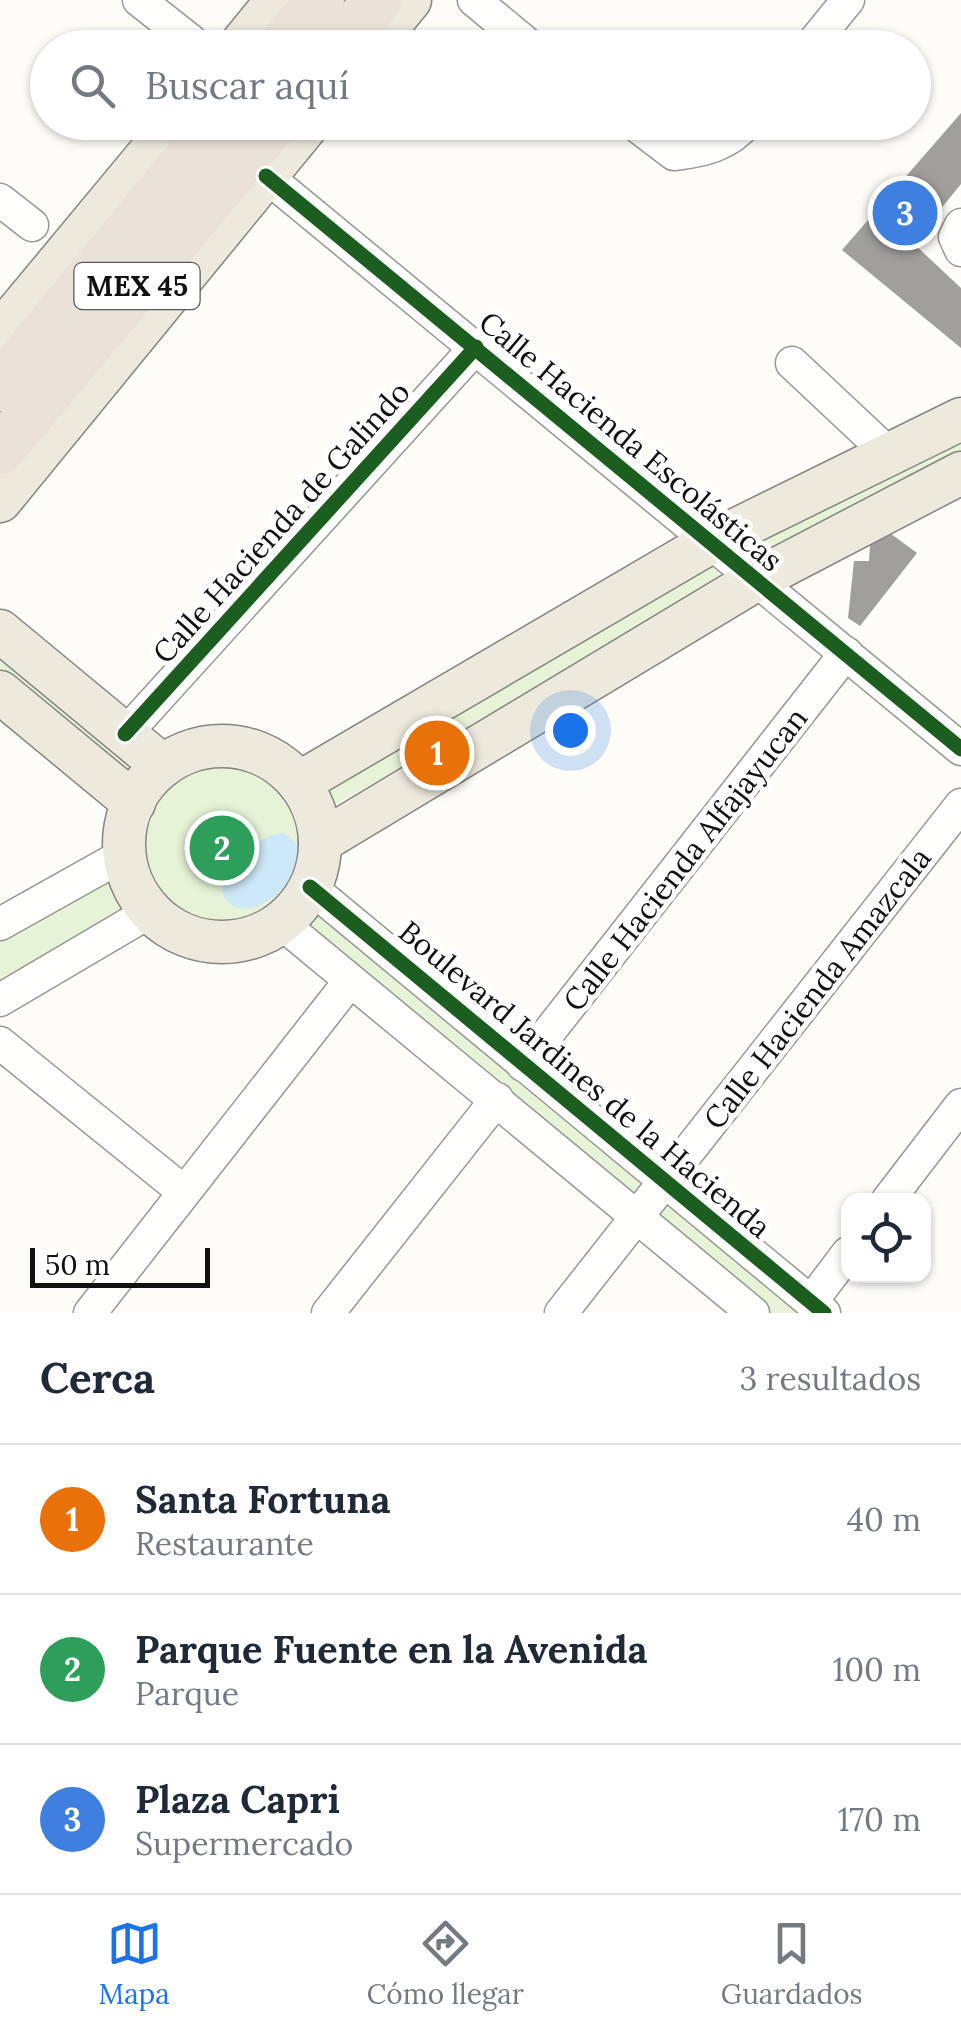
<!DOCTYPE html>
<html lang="es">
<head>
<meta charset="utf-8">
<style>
	:root { --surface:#fff; --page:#f6f6f7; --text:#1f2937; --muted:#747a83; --line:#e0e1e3; --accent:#1a73e8 }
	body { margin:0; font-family:Lora,serif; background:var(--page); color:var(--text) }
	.controls { position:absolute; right:30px; bottom:30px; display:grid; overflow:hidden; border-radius:20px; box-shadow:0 2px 8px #0004 }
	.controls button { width:90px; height:90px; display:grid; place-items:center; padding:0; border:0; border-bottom:2px solid var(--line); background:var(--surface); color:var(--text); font:50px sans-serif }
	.scale { position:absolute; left:30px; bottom:25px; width:180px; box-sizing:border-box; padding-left:10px; border:5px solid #111; border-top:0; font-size:28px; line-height:35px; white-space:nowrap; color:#111; -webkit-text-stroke:8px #fff; paint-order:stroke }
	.you { position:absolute; left:570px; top:730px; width:35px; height:35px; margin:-25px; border:8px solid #fff; border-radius:50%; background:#1a73e8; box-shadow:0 0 0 15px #1a73e833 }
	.badge { display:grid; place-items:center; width:65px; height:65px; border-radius:50%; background:var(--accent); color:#fff; font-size:32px; font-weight:700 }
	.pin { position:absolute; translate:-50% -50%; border:5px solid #fff; box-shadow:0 2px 10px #0006 }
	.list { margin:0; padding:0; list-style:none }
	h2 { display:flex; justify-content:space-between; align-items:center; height:130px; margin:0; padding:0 40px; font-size:42px }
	h2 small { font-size:32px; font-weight:400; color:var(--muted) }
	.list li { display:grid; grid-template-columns:65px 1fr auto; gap:30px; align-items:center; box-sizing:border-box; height:150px; padding:0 40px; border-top:2px solid var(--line) }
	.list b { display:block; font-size:38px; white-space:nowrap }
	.list p { margin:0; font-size:32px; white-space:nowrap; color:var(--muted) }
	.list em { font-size:32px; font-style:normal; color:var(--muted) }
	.icon { flex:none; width:55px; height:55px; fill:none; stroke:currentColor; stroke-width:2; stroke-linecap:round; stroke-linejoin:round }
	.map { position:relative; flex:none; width:961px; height:1313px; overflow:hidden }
	.search { position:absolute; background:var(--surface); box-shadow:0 2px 8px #0004; left:30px; right:30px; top:30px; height:110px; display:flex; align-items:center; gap:25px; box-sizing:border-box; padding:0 35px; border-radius:55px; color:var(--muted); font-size:38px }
	.sheet { height:580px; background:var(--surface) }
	nav { display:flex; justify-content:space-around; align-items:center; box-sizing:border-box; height:140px; border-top:2px solid var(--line); background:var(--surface); font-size:28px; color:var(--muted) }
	nav a { display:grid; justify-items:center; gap:5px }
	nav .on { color:var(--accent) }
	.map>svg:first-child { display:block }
</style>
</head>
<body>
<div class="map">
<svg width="961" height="1313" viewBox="0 0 961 1313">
	<rect width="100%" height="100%" fill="#fdfcf7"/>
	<!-- green -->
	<g fill="#e7f3d7">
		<polygon points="961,428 961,464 760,563 732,538"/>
		<polygon points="704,558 729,584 320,813 309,786"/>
		<polygon points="0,648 143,761 128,777 0,680"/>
		<circle cx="222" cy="844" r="97"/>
		<polygon points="120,864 138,912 0,991 0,932"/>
		<polygon points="309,896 820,1313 766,1313 288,924"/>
	</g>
	<!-- water -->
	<path fill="#cde8f7" d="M284,833C331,859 260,924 232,905C198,882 254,834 284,833Z"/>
	<!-- building -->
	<g fill="#a19f9c">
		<polygon points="961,113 961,184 913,243 961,288 961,348 842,250"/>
		<polygon points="883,528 917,553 860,626 848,618 854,561 869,561 870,545"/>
	</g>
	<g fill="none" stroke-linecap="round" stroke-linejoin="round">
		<!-- minor casing -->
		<g stroke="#979795" stroke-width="35">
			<g id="minor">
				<polyline points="139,0 191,41"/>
				<polyline points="474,0 532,48"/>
				<polyline points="809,48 848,0"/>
				<path d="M632,122L674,154C702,151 729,145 747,122"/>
				<polyline points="266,176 961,749"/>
				<polyline points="0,200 32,225"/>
				<polyline points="961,225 955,237 961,250"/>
				<polyline points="792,363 889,454"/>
				<polyline points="125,734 476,347"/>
				<polyline points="310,887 824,1313"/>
				<polyline points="280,922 753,1313"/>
				<polyline points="0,924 125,854"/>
				<polyline points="0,1000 151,911"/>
				<polyline points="0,1043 184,1192"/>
				<polyline points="523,1065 846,653"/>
				<polyline points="888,1200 961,1105"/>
				<polyline points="811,1302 848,1253"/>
				<polyline points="90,1313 350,981"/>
				<polyline points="328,1313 497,1099"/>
				<polyline points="561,1313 961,805"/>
			</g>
		</g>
		<!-- major casing -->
		<g stroke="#858482" stroke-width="45">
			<g id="major">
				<polyline points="238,48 277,0"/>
				<polyline points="371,48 410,0"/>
				<polyline points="0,333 175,122"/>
				<polyline points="0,501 310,122"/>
				<polyline points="0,631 163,766"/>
				<polyline points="0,692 134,803"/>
				<circle cx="222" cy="844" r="98"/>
				<polyline points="299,783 711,542 961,419"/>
				<polyline points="320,842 754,581 961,473"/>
			</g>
		</g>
		<!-- highway casing -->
		<g stroke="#858482" stroke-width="50">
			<g id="highway">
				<polyline points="280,48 320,0"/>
				<polyline points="337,48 377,0"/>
				<polyline points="0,387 218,122"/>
				<polyline points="0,450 275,122"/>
			</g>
		</g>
		<!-- minor -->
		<use href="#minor" stroke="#fffffe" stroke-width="32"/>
		<!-- major -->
		<use href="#major" stroke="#ede9dc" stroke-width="42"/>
		<!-- highway -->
		<use href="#highway" stroke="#eae1d8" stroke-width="48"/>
		<!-- cycleway casing -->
		<g stroke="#fff" stroke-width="21">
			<g id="cycleway">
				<polyline points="266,176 961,749"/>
				<polyline points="125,734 476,347"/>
				<polyline points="310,887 824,1313"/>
			</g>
		</g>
		<!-- cycleway -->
		<use href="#cycleway" stroke="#1b5e20" stroke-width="15"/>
	</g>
	<g text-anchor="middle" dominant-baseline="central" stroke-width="10" stroke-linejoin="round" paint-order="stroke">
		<!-- shield labels -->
		<rect fill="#fff" stroke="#585858" stroke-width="2.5" x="74.5" y="263" width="125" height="46" rx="8"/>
		<g font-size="28" font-weight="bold" fill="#111">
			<text x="137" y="286">MEX 45</text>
		</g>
		<!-- street labels -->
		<g font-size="30" fill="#111" stroke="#fff">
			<text transform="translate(631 441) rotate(40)">Calle Hacienda Escolásticas</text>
			<text transform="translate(281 522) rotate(-48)">Calle Hacienda de Galindo</text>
			<text transform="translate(685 859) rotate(-52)">Calle Hacienda Alfajayucan</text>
			<text transform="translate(817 988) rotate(-52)">Calle Hacienda Amazcala</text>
			<text transform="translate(585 1079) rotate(40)">Boulevard Jardines de la Hacienda</text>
		</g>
	</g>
</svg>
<div class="controls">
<button><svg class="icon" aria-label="locate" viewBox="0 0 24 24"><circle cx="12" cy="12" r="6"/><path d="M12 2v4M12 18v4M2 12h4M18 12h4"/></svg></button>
</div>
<div class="scale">50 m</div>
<div class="you"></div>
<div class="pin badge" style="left:437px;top:753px;background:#e8710a">1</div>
<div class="pin badge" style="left:222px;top:848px;background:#2e9e5b">2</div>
<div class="pin badge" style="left:905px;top:213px;background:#3f7fe0">3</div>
<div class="search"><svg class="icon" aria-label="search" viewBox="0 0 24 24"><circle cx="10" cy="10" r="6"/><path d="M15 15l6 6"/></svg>Buscar aquí</div>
</div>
<section class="sheet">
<h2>Cerca<small>3 resultados</small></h2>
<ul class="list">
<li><span class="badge" style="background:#e8710a">1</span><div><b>Santa Fortuna</b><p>Restaurante</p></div><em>40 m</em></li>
<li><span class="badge" style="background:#2e9e5b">2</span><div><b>Parque Fuente en la Avenida</b><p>Parque</p></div><em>100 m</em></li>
<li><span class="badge" style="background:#3f7fe0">3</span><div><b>Plaza Capri</b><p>Supermercado</p></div><em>170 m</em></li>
</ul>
</section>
<nav>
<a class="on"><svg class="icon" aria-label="map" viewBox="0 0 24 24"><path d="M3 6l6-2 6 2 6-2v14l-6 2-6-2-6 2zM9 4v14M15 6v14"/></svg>Mapa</a>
<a><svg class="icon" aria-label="directions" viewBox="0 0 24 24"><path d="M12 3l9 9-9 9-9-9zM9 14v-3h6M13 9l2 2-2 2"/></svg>Cómo llegar</a>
<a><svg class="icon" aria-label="saved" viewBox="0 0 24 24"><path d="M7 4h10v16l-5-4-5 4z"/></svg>Guardados</a>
</nav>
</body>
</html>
